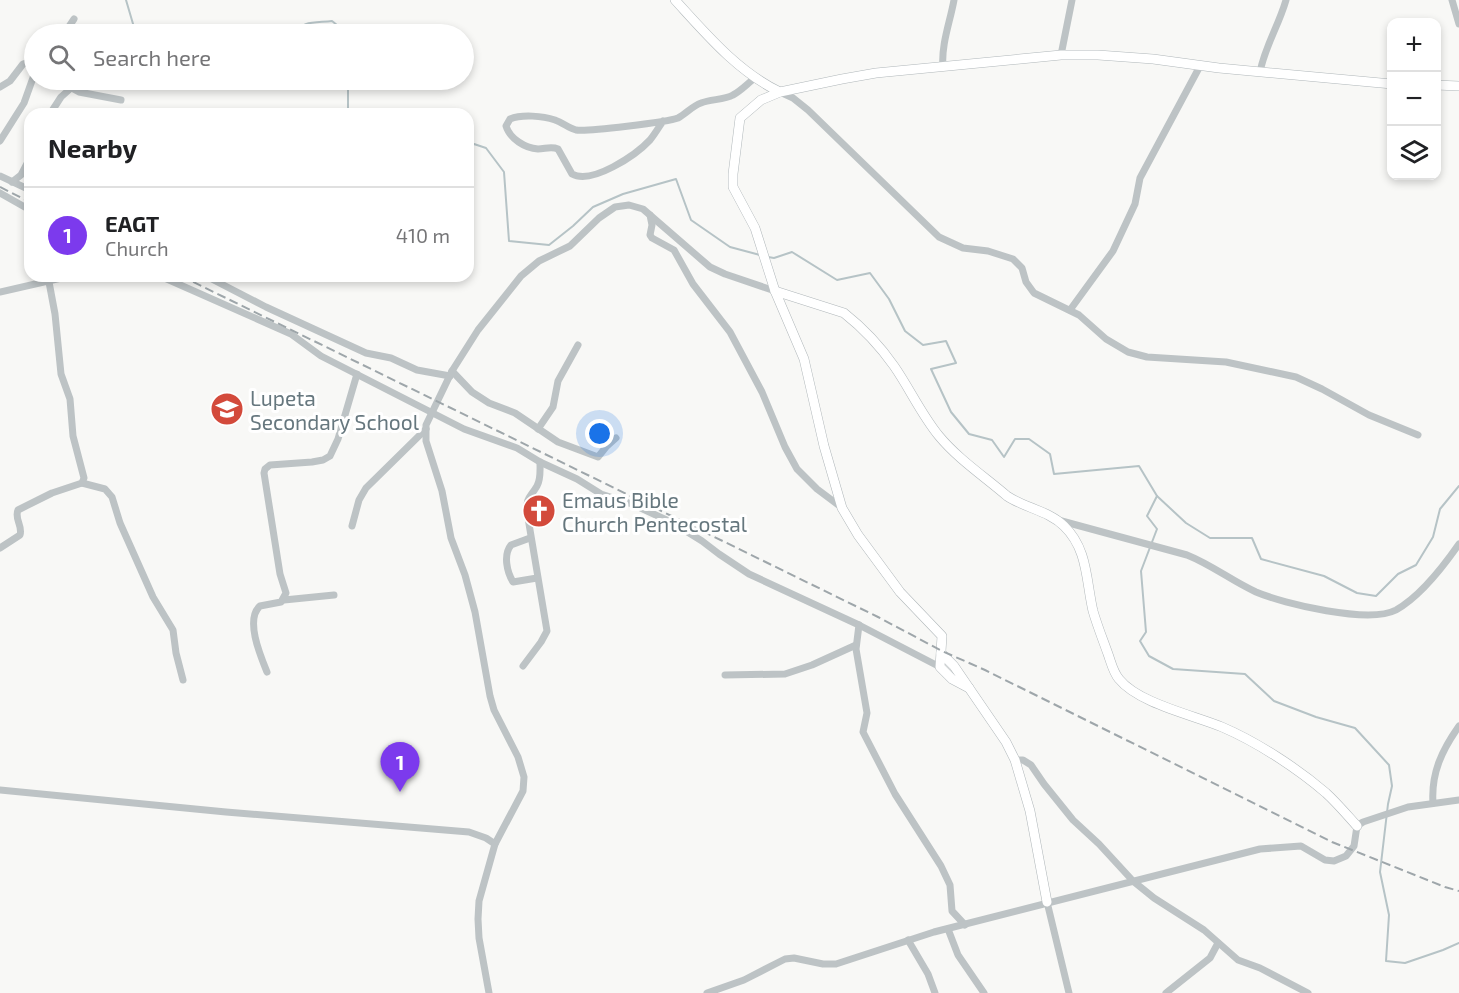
<!DOCTYPE html>
<html lang="en">
<head>
<meta charset="utf-8">
<style>
	:root { --surface:#fff; --page:#f2f2f2; --text:#202124; --muted:#757577; --line:#e0e0e0; --accent:#7c3aed }
	body { margin:0; font-family:"Exo 2",sans-serif; background:var(--page); color:var(--text) }
	.controls { position:absolute; right:18px; top:18px; display:grid; overflow:hidden; border-radius:12px; box-shadow:0 3px 9px #0003 }
	.controls button { width:54px; height:54px; display:grid; place-items:center; padding:0; border:0; border-bottom:2px solid var(--line); background:var(--surface); color:var(--text); font:30px sans-serif }
	.you { position:absolute; left:600px; top:434px; width:21px; height:21px; margin:-15px; border:4px solid #fff; border-radius:50%; background:#1a73e8; box-shadow:0 0 0 9px #1a73e833 }
	.badge { display:grid; place-items:center; width:39px; height:39px; border-radius:50%; background:var(--accent); color:#fff; font-size:20px; font-weight:700 }
	.pin { position:absolute; translate:-50% -50px; filter:drop-shadow(0 2px 3px #0008) }
	.pin::after { content:''; position:absolute; top:32px; width:21px; height:18px; background:inherit; clip-path:polygon(0 0,100% 0,50% 100%) }
	.list { margin:0; padding:0; list-style:none }
	h2 { display:flex; justify-content:space-between; align-items:center; height:78px; margin:0; padding:0 24px; font-size:26px }
	h2 small { font-size:20px; font-weight:400; color:var(--muted) }
	.list li { display:grid; grid-template-columns:39px 1fr auto; gap:18px; align-items:center; box-sizing:border-box; height:96px; padding:0 24px; border-top:2px solid var(--line) }
	.list b { display:block; font-size:22px; white-space:nowrap }
	.list p { margin:0; font-size:20px; white-space:nowrap; color:var(--muted) }
	.list em { font-size:20px; font-style:normal; color:var(--muted) }
	.icon { flex:none; width:33px; height:33px; fill:none; stroke:currentColor; stroke-width:2; stroke-linecap:round; stroke-linejoin:round }
	.map { position:relative; flex:none; width:1459px; height:993px; overflow:hidden }
	.search { position:absolute; background:var(--surface); box-shadow:0 3px 9px #0003; left:24px; top:24px; width:450px; height:66px; display:flex; align-items:center; gap:15px; box-sizing:border-box; padding:0 21px; border-radius:33px; color:var(--muted); font-size:22px }
	.panel { position:absolute; background:var(--surface); box-shadow:0 3px 9px #0003; left:24px; top:108px; width:450px; height:174px; border-radius:18px }
	.map>svg:first-child { display:block }
</style>
</head>
<body>
<div class="map">
<svg width="1459" height="993" viewBox="0 0 1459 993">
	<rect width="100%" height="100%" fill="#f8f8f6"/>
	<g fill="none" stroke-linecap="round" stroke-linejoin="round">
		<!-- stream -->
		<g stroke="#b6c3c6" stroke-width="2">
			<polyline points="126,0 136,34"/>
			<path d="M176,34L180,28C191,27 200,30 210,34"/>
			<path d="M295,34C300,20 318,23 332,21L348,34"/>
			<polyline points="348,114 348,80"/>
			<polyline points="468,151 474,144 486,148 504,172 509,241 549,245 573,226 593,207 623,194 676,179 691,220 730,247 760,255"/>
			<polyline points="768,257 774,258 792,252 837,280 870,273 889,299 905,331 923,345 946,341 956,363 931,369 951,412 969,434 992,440 1004,457 1015,439 1029,439 1050,454 1054,474 1139,466 1157,496 1186,523 1210,538 1252,538 1261,559 1324,576 1357,593 1376,596 1398,574 1416,565 1433,537 1440,509 1459,486"/>
			<polyline points="1157,496 1147,516 1157,529 1141,571 1146,632 1140,641 1149,656 1173,669 1245,674 1274,701 1316,717 1355,728 1389,765 1392,786 1388,804 1380,872 1389,915 1386,961 1405,963 1443,950 1459,943"/>
		</g>
		<!-- secondary casing -->
		<g stroke="#b0b7ba" stroke-width="10">
			<g id="secondary">
				<path d="M675,0C706,34 738,72 780,92"/>
				<polyline points="1436,85 1459,86"/>
				<path d="M775,291L844,313C863,328 880,346 894,366C910,389 921,414 939,436C958,459 985,477 1007,496C1025,508 1049,511 1064,526C1088,549 1086,581 1093,611C1097,625 1103,640 1108,654C1111,662 1113,672 1119,679C1138,703 1193,715 1222,727C1257,742 1297,768 1326,793C1337,803 1347,815 1357,826"/>
				<polyline points="941,653 954,666 1006,742 1015,760 1030,811 1047,902"/>
				<polyline points="969,688 952,679 940,667 942,636 900,592 858,535 842,508 824,446 804,359 775,291 755,228 733,187 733,174 740,118 761,100 780,92 842,79 876,73 1061,55 1098,55 1153,59 1219,68 1392,84"/>
			</g>
		</g>
		<!-- street -->
		<g stroke="#bdc3c5" stroke-width="7">
			<polyline points="1452,0 1459,24"/>
			<polyline points="64,34 74,19"/>
			<polyline points="1061,55 1072,0"/>
			<path d="M943,67C941,45 950,22 954,0"/>
			<path d="M1260,72C1265,46 1279,25 1286,0"/>
			<polyline points="57,80 79,92 121,100"/>
			<polyline points="0,87 10,81 23,64 26,63 34,66"/>
			<polyline points="780,92 793,98 808,110 939,237 963,248 988,251 1013,259 1022,268 1026,282 1034,293 1079,315 1106,339 1128,352 1147,357 1226,362 1296,377 1322,389 1369,415 1418,435"/>
			<polyline points="50,114 61,97 71,88"/>
			<path d="M663,121C659,127 655,134 650,140C636,155 592,185 572,174L558,149C551,146 545,149 538,149C525,148 510,139 506,126L510,119C522,114 543,116 555,120C563,123 569,128 576,130C586,132 668,122 678,118C686,114 692,106 701,103C711,99 724,100 733,95C741,91 748,83 755,78"/>
			<polyline points="0,141 24,103 34,75"/>
			<polyline points="0,176 30,190"/>
			<polyline points="12,182 21,175 30,158"/>
			<polyline points="0,193 30,210"/>
			<polyline points="650,215 652,225 650,235 652,238 674,250 693,284 730,332 762,392 785,447 797,469 817,489 841,507"/>
			<polyline points="160,276 291,334 321,356 464,429 517,448 540,462 577,479 601,494 632,504 673,523 702,541 719,554 749,574 859,625 940,667"/>
			<polyline points="206,276 266,307 366,353 391,358 417,370 450,376"/>
			<polyline points="0,292 70,276"/>
			<polyline points="1070,310 1113,251 1135,204 1140,178 1200,66"/>
			<polyline points="452,371 472,392 489,403 515,413 558,442 598,457 606,447 616,438"/>
			<polyline points="538,429 553,407 558,381 578,345"/>
			<polyline points="82,483 105,489 112,497 120,523 153,597 173,630 176,653 183,680"/>
			<path d="M1058,520L1187,555C1212,565 1232,581 1256,592C1284,604 1369,624 1396,610C1421,596 1443,567 1459,544"/>
			<polyline points="352,526 359,500 366,488 426,429"/>
			<path d="M530,538L511,545C503,555 507,572 513,582L537,578"/>
			<path d="M0,548L20,535C23,526 14,519 18,510L52,493L82,483L84,478L73,436L70,399L61,374L55,314L49,282"/>
			<polyline points="284,600 334,595"/>
			<polyline points="859,625 856,649 867,713 863,732 895,794 941,866 950,885 952,911 965,925"/>
			<path d="M523,666L541,642L547,631L527,512C526,497 530,498 537,486C541,479 540,470 540,462"/>
			<path d="M267,672C260,655 245,619 260,606L281,602L286,593L280,574L264,473L265,469L270,465L312,462L323,460L330,456L338,439L357,374"/>
			<polyline points="725,675 785,674 812,665 856,645"/>
			<polyline points="1015,760 1023,760 1031,765 1044,784 1073,820 1099,844 1133,881 1154,898 1204,930 1238,960 1260,968 1308,993"/>
			<polyline points="0,790 226,812 469,832 486,838 495,844"/>
			<path d="M1433,803C1431,773 1442,750 1459,726"/>
			<polyline points="1047,902 1069,993"/>
			<polyline points="948,929 958,955 984,993"/>
			<polyline points="908,940 928,974 935,993"/>
			<polyline points="489,993 479,938 478,919 479,901 495,844 523,791 524,777 518,757 494,710 490,696 475,612 465,575 451,538 442,491 426,441 426,425 452,371 478,330 521,276 539,261 570,246 599,218 615,207 629,205 643,209 710,267 725,274 775,291"/>
			<polyline points="707,993 744,980 785,959 794,958 823,964 836,964 934,932 1260,849 1301,846 1325,860 1334,861 1346,856 1354,846 1357,826 1363,822 1408,807 1459,800"/>
			<polyline points="1166,993 1210,958 1218,943"/>
		</g>
		<!-- secondary -->
		<use href="#secondary" stroke="#fff" stroke-width="9"/>
		<!-- rail -->
		<g stroke="#9ea6aa" stroke-width="2" stroke-dasharray="9 4.5" stroke-linecap="butt">
			<polyline points="0,187 30,202"/>
			<polyline points="181,276 878,617 942,651 985,670 1332,842 1445,887 1459,891"/>
		</g>
	</g>
	<!-- icons -->
	<defs>
		<g id="school-disc" transform="scale(1.725)"><circle r="9.5" fill="#d34a3b" stroke="#fff"/><path d="M0-5L7-2L0 1L-7-2ZM-4 1L0 2.5L4 1V4Q0 6-4 4Z" fill="#fff"/></g>
		<g id="church-disc" transform="scale(1.725)"><circle r="9.5" fill="#d34a3b" stroke="#fff"/><path d="M-1.2-6h2.4v3.5h3.3v2.4h-3.3V6h-2.4V-.1h-3.3v-2.4h3.3Z" fill="#fff"/></g>
	</defs>
	<g fill-rule="evenodd">
		<use href="#school-disc" x="227" y="409"/>
		<use href="#church-disc" x="539" y="511"/>
	</g>
	<g text-anchor="middle" dominant-baseline="central" stroke-width="6" stroke-linejoin="round" paint-order="stroke">
		<!-- poi labels -->
		<g font-size="21" fill="#66777e" stroke="#fff" text-anchor="start">
			<text x="250" y="397">Lupeta<tspan x="250" dy="24">Secondary School</tspan></text>
			<text x="562" y="499">Emaus Bible<tspan x="562" dy="24">Church Pentecostal</tspan></text>
		</g>
	</g>
</svg>
<div class="controls">
<button>+</button>
<button>−</button>
<button><svg class="icon" aria-label="layers" viewBox="0 0 24 24"><path d="M12 4l9 5-9 5-9-5zM3 14l9 5 9-5"/></svg></button>
</div>
<div class="you"></div>
<div class="pin badge" style="left:400px;top:792px">1</div>
<div class="search"><svg class="icon" aria-label="search" viewBox="0 0 24 24"><circle cx="10" cy="10" r="6"/><path d="M15 15l6 6"/></svg>Search here</div>
<section class="panel">
<h2>Nearby<small></small></h2>
<ul class="list">
<li><span class="badge">1</span><div><b>EAGT</b><p>Church</p></div><em>410 m</em></li>
</ul>
</section>
</div>
</body>
</html>
